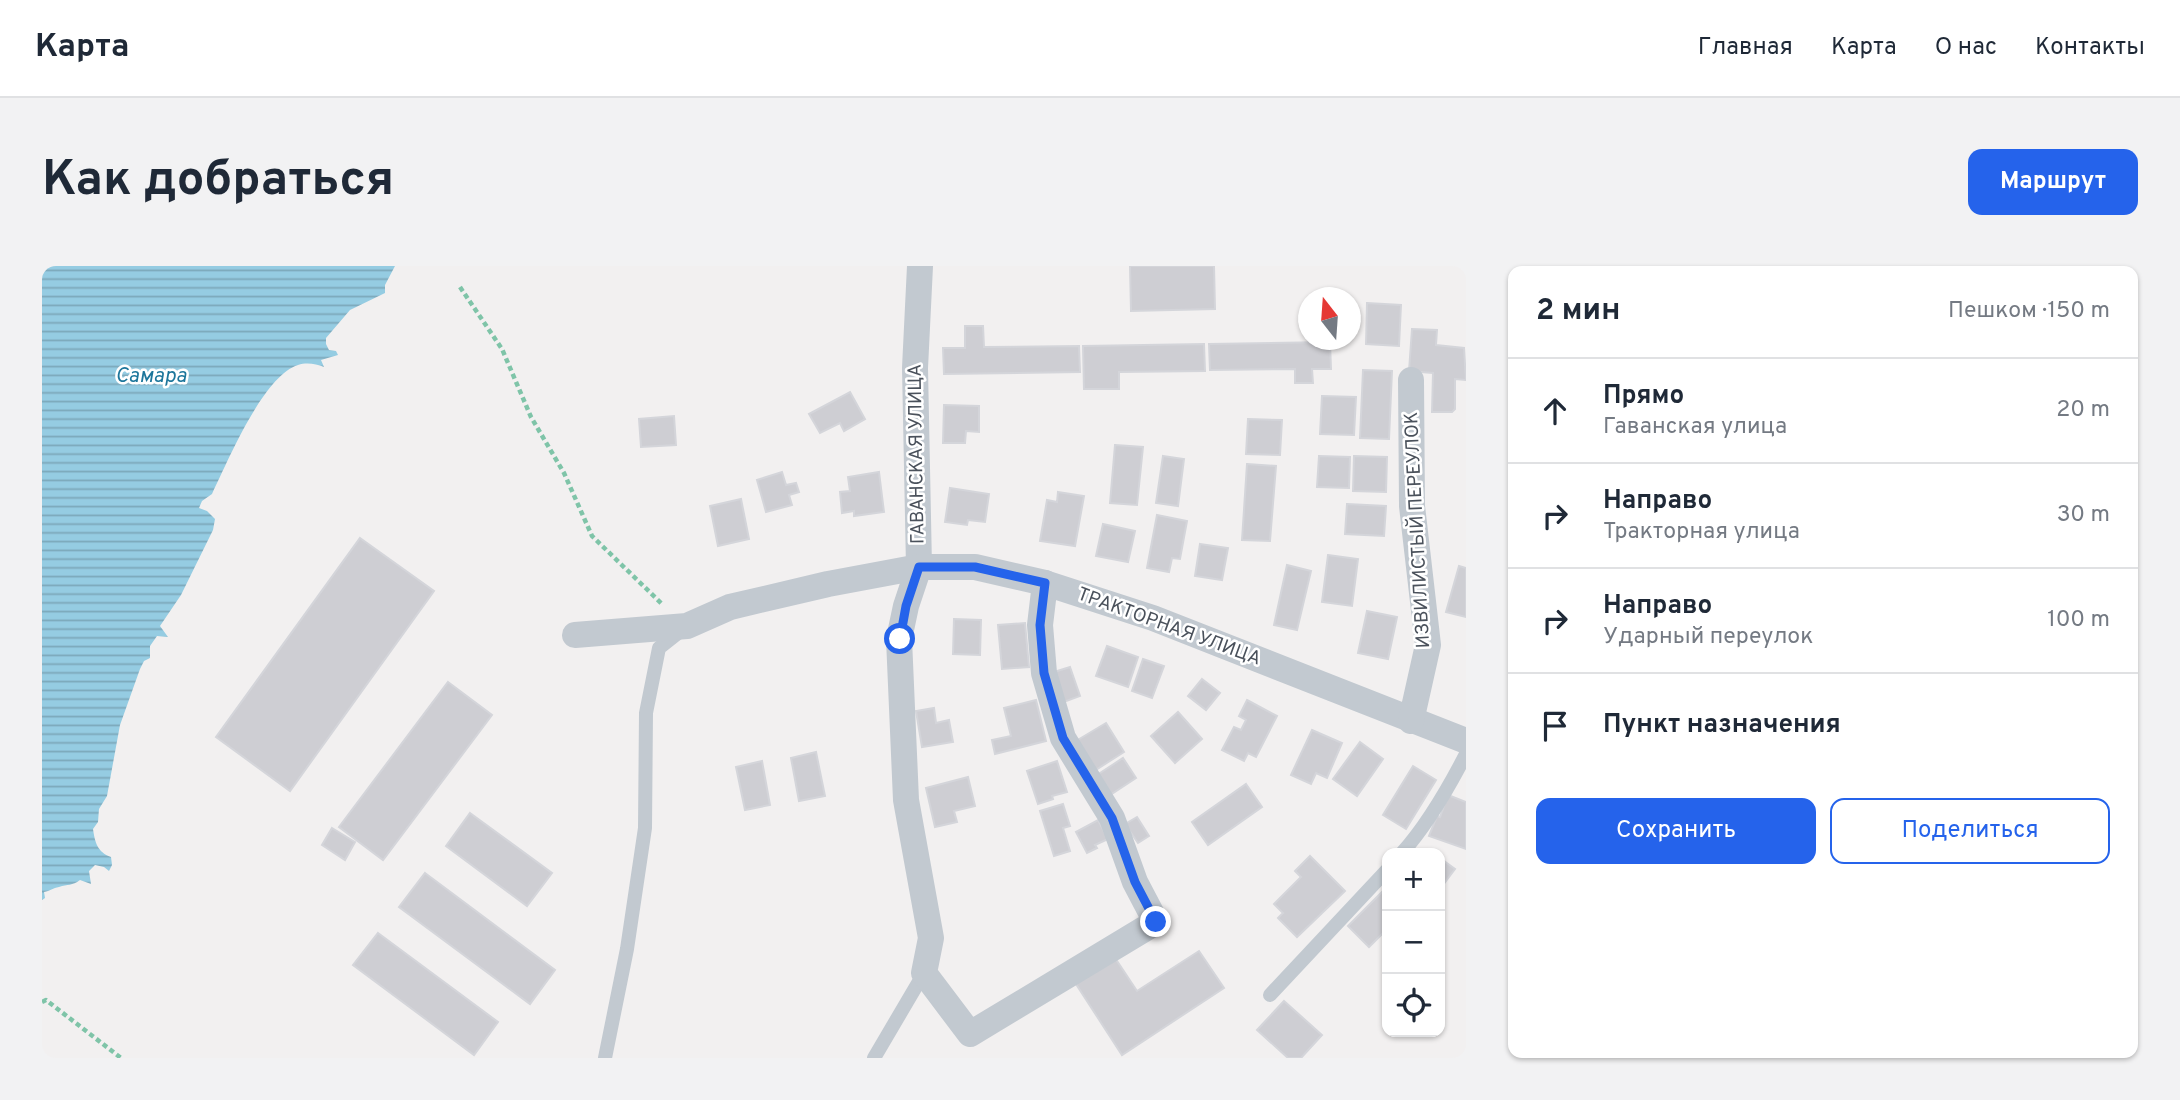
<!DOCTYPE html>
<html lang="ru">
<head>
<meta charset="utf-8">
<style>
	:root { --surface:#fff; --page:#f2f2f3; --text:#1f2937; --muted:#747a83; --line:#e0e1e3; --accent:#2563eb }
	body { margin:0; font-family:Overpass,sans-serif; background:var(--page); color:var(--text) }
	.controls { position:absolute; right:21px; bottom:21px; display:grid; overflow:hidden; border-radius:14px; box-shadow:0 2px 5px #0004 }
	.controls button { width:63px; height:63px; display:grid; place-items:center; padding:0; border:0; border-bottom:2px solid var(--line); background:var(--surface); color:var(--text); font:35px sans-serif }
	.compass { position:absolute; left:1256px; top:21px; width:63px; height:63px; border-radius:50%; background:var(--surface); box-shadow:0 2px 5px #0004; rotate:343deg }
	.stop { position:absolute; width:21px; height:21px; margin:-16px; border:5px solid #2563eb; border-radius:50%; background:#fff }
	.stop.end { background:#2563eb; border-color:#fff; box-shadow:0 2px 7px #0008 }
	.list { margin:0; padding:0; list-style:none }
	h2 { display:flex; justify-content:space-between; align-items:center; height:91px; margin:0; padding:0 28px; font-size:30px }
	h2 small { font-size:23px; font-weight:400; color:var(--muted) }
	.list li { display:grid; grid-template-columns:46px 1fr auto; gap:21px; align-items:center; box-sizing:border-box; height:105px; padding:0 28px; border-top:2px solid var(--line) }
	.list b { display:block; font-size:26px; white-space:nowrap }
	.list p { margin:0; font-size:23px; white-space:nowrap; color:var(--muted) }
	.list em { font-size:23px; font-style:normal; color:var(--muted) }
	.actions { display:flex; gap:14px; padding:21px 28px }
	.actions a { flex:1; padding:16px 0; border:2px solid var(--accent); border-radius:14px; text-align:center; font-size:24px; color:var(--accent) }
	.actions .main { background:var(--accent); color:#fff }
	.icon { flex:none; width:38px; height:38px; fill:none; stroke:currentColor; stroke-width:2; stroke-linecap:round; stroke-linejoin:round }
	.map { position:relative; flex:none; width:1424px; height:792px; overflow:hidden; border-radius:14px }
	header { display:flex; align-items:center; gap:42px; box-sizing:border-box; height:98px; padding:0 35px; background:var(--surface); border-bottom:2px solid var(--line) }
	header strong { font-size:33px }
	nav { display:flex; gap:38px; margin-inline-start:auto; font-size:24px }
	.intro { display:flex; align-items:center; justify-content:space-between; box-sizing:border-box; height:168px; padding:0 42px }
	h1 { margin:0; font-size:49px }
	.button { padding:18px 32px; border-radius:14px; background:var(--accent); color:#fff; font-size:24px; font-weight:700 }
	main { display:flex; gap:42px; padding:0 42px }
	aside { flex:1; background:var(--surface); border-radius:14px; box-shadow:0 2px 5px #0004 }
	.map>svg:first-child { display:block }
</style>
</head>
<body>
<header>
<strong>Карта</strong>
<nav><a>Главная</a><a>Карта</a><a>О нас</a><a>Контакты</a></nav>
</header>
<div class="intro"><h1>Как добраться</h1><a class="button">Маршрут</a></div>
<main>
<div class="map">
<svg width="1424" height="792" viewBox="0 0 1424 792">
	<defs>
		<pattern id="water-rules" width="6" height="5" patternUnits="userSpaceOnUse" patternTransform="scale(1.75)"><rect width="6" height="5" fill="#95cce2"/><path d="M0 2.5h6" fill="none" stroke="#7ca8ba"/></pattern>
	</defs>
	<rect width="100%" height="100%" fill="#f2f0f0"/>
	<!-- water -->
	<path fill="url(#water-rules)" d="M0,0H353L343,19V27L308,44L284,72V78L287,84L294,85L296,89L279,94L282,101C274,98 265,96 256,99C221,110 186,195 170,228L160,235L157,242L165,245L173,253L171,264L139,329L118,360L126,371L115,370L108,380V392L102,395L98,403L78,459L65,530L57,543L56,556L51,563C53,576 55,586 69,591L70,599L67,605L62,601L53,599L47,605L49,618L38,614C30,620 26,618 17,621C11,622 8,625 2,626L3,632L0,634Z"/>
	<!-- building -->
	<g fill="#ceced3" stroke="#d4d5da" stroke-width="2">
		<polygon points="1088,0 1172,0 1173,43 1089,45"/>
		<polygon points="1325,37 1359,39 1357,80 1324,78"/>
		<polygon points="923,60 941,60 942,81 1037,80 1038,106 902,108 901,82 923,82"/>
		<polygon points="1370,63 1395,64 1394,79 1422,82 1424,114 1413,113 1413,143 1410,146 1390,146 1391,107 1367,105"/>
		<polygon points="1288,76 1289,103 1270,103 1271,117 1253,117 1253,103 1168,104 1167,78"/>
		<polygon points="1162,78 1163,105 1077,106 1077,123 1042,123 1041,80"/>
		<polygon points="1321,104 1350,105 1347,173 1318,172"/>
		<polygon points="808,126 823,153 802,165 798,157 778,167 767,148"/>
		<polygon points="1280,130 1314,131 1312,169 1278,168"/>
		<polygon points="902,139 937,140 937,166 924,165 923,177 901,177"/>
		<polygon points="632,150 634,179 599,181 597,153"/>
		<polygon points="1206,153 1240,154 1238,189 1204,188"/>
		<polygon points="1073,179 1101,181 1095,239 1068,237"/>
		<polygon points="1121,190 1142,193 1136,240 1114,237"/>
		<polygon points="1277,190 1308,191 1307,222 1275,221"/>
		<polygon points="1312,190 1345,191 1344,226 1311,225"/>
		<polygon points="1205,198 1234,200 1228,275 1200,274"/>
		<polygon points="740,206 744,219 754,217 757,226 747,229 750,239 724,246 715,214"/>
		<polygon points="837,206 842,246 812,250 812,245 800,247 798,226 808,225 806,211"/>
		<polygon points="908,222 947,228 943,256 926,254 925,259 903,256"/>
		<polygon points="1016,226 1042,230 1033,280 998,275 1005,234 1015,236"/>
		<polygon points="699,233 707,273 676,280 668,240"/>
		<polygon points="1305,238 1344,240 1342,270 1303,268"/>
		<polygon points="1115,249 1145,255 1138,293 1130,292 1127,306 1105,302"/>
		<polygon points="1061,258 1093,265 1086,296 1054,290"/>
		<polygon points="318,272 392,325 248,525 174,471"/>
		<polygon points="1158,278 1186,282 1180,314 1153,310"/>
		<polygon points="1286,289 1316,293 1310,340 1280,336"/>
		<polygon points="1245,299 1269,305 1255,364 1232,359"/>
		<polygon points="1417,300 1424,302 1424,351 1404,346"/>
		<polygon points="1325,345 1355,351 1346,393 1316,387"/>
		<polygon points="912,353 939,354 938,389 911,388"/>
		<polygon points="983,357 987,401 960,403 956,359"/>
		<polygon points="1065,380 1096,391 1086,421 1054,410"/>
		<polygon points="1101,393 1122,400 1110,432 1090,425"/>
		<polygon points="1028,401 1038,430 1019,437 1009,407"/>
		<polygon points="1160,413 1178,427 1164,444 1146,430"/>
		<polygon points="406,416 450,449 341,594 297,561"/>
		<polygon points="994,434 1004,475 953,488 950,474 969,470 962,442"/>
		<polygon points="1205,434 1235,450 1214,491 1206,487 1202,495 1180,484 1192,461 1199,464 1204,454 1197,450"/>
		<polygon points="892,442 894,457 907,454 911,476 880,481 874,445"/>
		<polygon points="1136,446 1160,473 1133,497 1109,470"/>
		<polygon points="1064,457 1082,486 1052,505 1034,475"/>
		<polygon points="1270,464 1300,477 1285,512 1274,507 1269,518 1249,509"/>
		<polygon points="1318,476 1341,493 1315,530 1291,513"/>
		<polygon points="774,486 783,530 757,535 749,492"/>
		<polygon points="1081,492 1094,512 1068,529 1055,509"/>
		<polygon points="720,495 728,539 703,544 694,501"/>
		<polygon points="1015,495 1025,526 1010,530 1011,533 996,538 985,505"/>
		<polygon points="1371,500 1394,514 1364,563 1341,549"/>
		<polygon points="926,511 933,540 912,545 915,556 893,561 884,522"/>
		<polygon points="1204,518 1220,541 1166,579 1150,556"/>
		<polygon points="1406,529 1424,536 1424,583 1387,570 1395,550 1398,551"/>
		<polygon points="1021,538 1028,560 1021,562 1028,585 1012,590 998,545"/>
		<polygon points="428,547 510,607 485,640 404,580"/>
		<polygon points="1095,551 1107,570 1096,577 1083,558"/>
		<polygon points="1056,554 1066,573 1053,579 1055,582 1045,587 1034,566"/>
		<polygon points="290,562 313,576 303,594 280,579"/>
		<polygon points="1268,590 1303,625 1255,671 1236,652 1241,647 1232,638 1259,611 1253,605"/>
		<polygon points="1398,592 1413,603 1398,623"/>
		<polygon points="383,607 513,704 488,738 357,641"/>
		<polygon points="1345,621 1345,663 1327,681 1306,660"/>
		<polygon points="336,667 456,756 432,789 311,699"/>
		<polygon points="1157,685 1182,722 1080,789 1032,715 1071,689 1095,725"/>
		<polygon points="1242,735 1280,769 1259,792 1246,792 1215,764"/>
	</g>
	<g fill="none" stroke-linecap="round" stroke-linejoin="round">
		<!-- path -->
		<g stroke="#7fc4a8" stroke-width="4.5" stroke-dasharray="5 3.5" stroke-linecap="butt">
			<polyline points="418,21 460,83 489,151 522,207 550,270 620,338"/>
			<polyline points="0,736 4,734 79,792"/>
		</g>
		<!-- lane -->
		<g stroke="#c2c9d0" stroke-width="14">
			<path d="M1360,587C1386,558 1406,523 1424,488"/>
			<polyline points="1228,729 1345,604"/>
			<polyline points="563,792 585,683 603,562 604,447 617,382 641,363"/>
			<polyline points="832,792 882,707"/>
		</g>
		<!-- street -->
		<g stroke="#c2c9d0" stroke-width="26">
			<polyline points="878,0 873,102 877,301 864,340 857,373 864,534 889,672 882,707 928,768 1114,656 1093,616 1070,552 1021,472 1002,407 998,359 1003,317"/>
			<polyline points="533,369 645,360 688,341 786,318 877,301 933,301 1003,317 1111,352 1424,475"/>
			<polyline points="1369,455 1386,379 1370,240 1369,114"/>
		</g>
	</g>
	<g fill="none" stroke-linecap="round" stroke-linejoin="round">
		<!-- route -->
		<polyline stroke="#2563eb" stroke-width="9" points="858,373 864,340 877,301 933,301 1003,317 998,359 1002,407 1021,472 1070,552 1093,616 1114,656"/>
	</g>
	<g text-anchor="middle" dominant-baseline="central" stroke-width="5" stroke-linejoin="round" paint-order="stroke">
		<!-- street labels -->
		<g font-size="19" fill="#4a515b" stroke="#fff">
			<text transform="translate(875 188) rotate(-91)">ГАВАНСКАЯ УЛИЦА</text>
			<text transform="translate(1376 264) rotate(-93)">ИЗВИЛИСТЫЙ ПЕРЕУЛОК</text>
			<text transform="translate(1127 361) rotate(20)">ТРАКТОРНАЯ УЛИЦА</text>
		</g>
		<!-- water labels -->
		<g font-size="21" font-style="italic" fill="#1d769b" stroke="#fff">
			<text x="109" y="110">Самара</text>
		</g>
	</g>
</svg>
<div class="controls">
<button>+</button>
<button>−</button>
<button><svg class="icon" aria-label="locate" viewBox="0 0 24 24"><circle cx="12" cy="12" r="6"/><path d="M12 2v4M12 18v4M2 12h4M18 12h4"/></svg></button>
</div>
<svg class="compass" viewBox="-18 -18 36 36"><path d="M0-13l5 13h-10z" fill="#e53935"/><path d="M0 13l5-13h-10z" fill="#747a83"/></svg>
<div class="stop" style="left:858px;top:373px"></div>
<div class="stop end" style="left:1114px;top:656px"></div>
</div>
<aside>
<h2>2 мин<small>Пешком · 150 m</small></h2>
<ul class="list">
<li><svg class="icon" aria-label="ahead" viewBox="0 0 24 24"><path d="M12 20V5M6 11l6-6 6 6"/></svg><div><b>Прямо</b><p>Гаванская улица</p></div><em>20 m</em></li>
<li><svg class="icon" aria-label="right" viewBox="0 0 24 24"><path d="M7 20v-9h11M14 6l5 5-5 5"/></svg><div><b>Направо</b><p>Тракторная улица</p></div><em>30 m</em></li>
<li><svg class="icon" aria-label="right" viewBox="0 0 24 24"><path d="M7 20v-9h11M14 6l5 5-5 5"/></svg><div><b>Направо</b><p>Ударный переулок</p></div><em>100 m</em></li>
<li><svg class="icon" aria-label="arrive" viewBox="0 0 24 24"><path d="M6 21V4h12l-3 4 3 4H6"/></svg><div><b>Пункт назначения</b></div></li>
</ul>
<div class="actions"><a class="main">Сохранить</a><a>Поделиться</a></div>
</aside>
</main>
</body>
</html>
